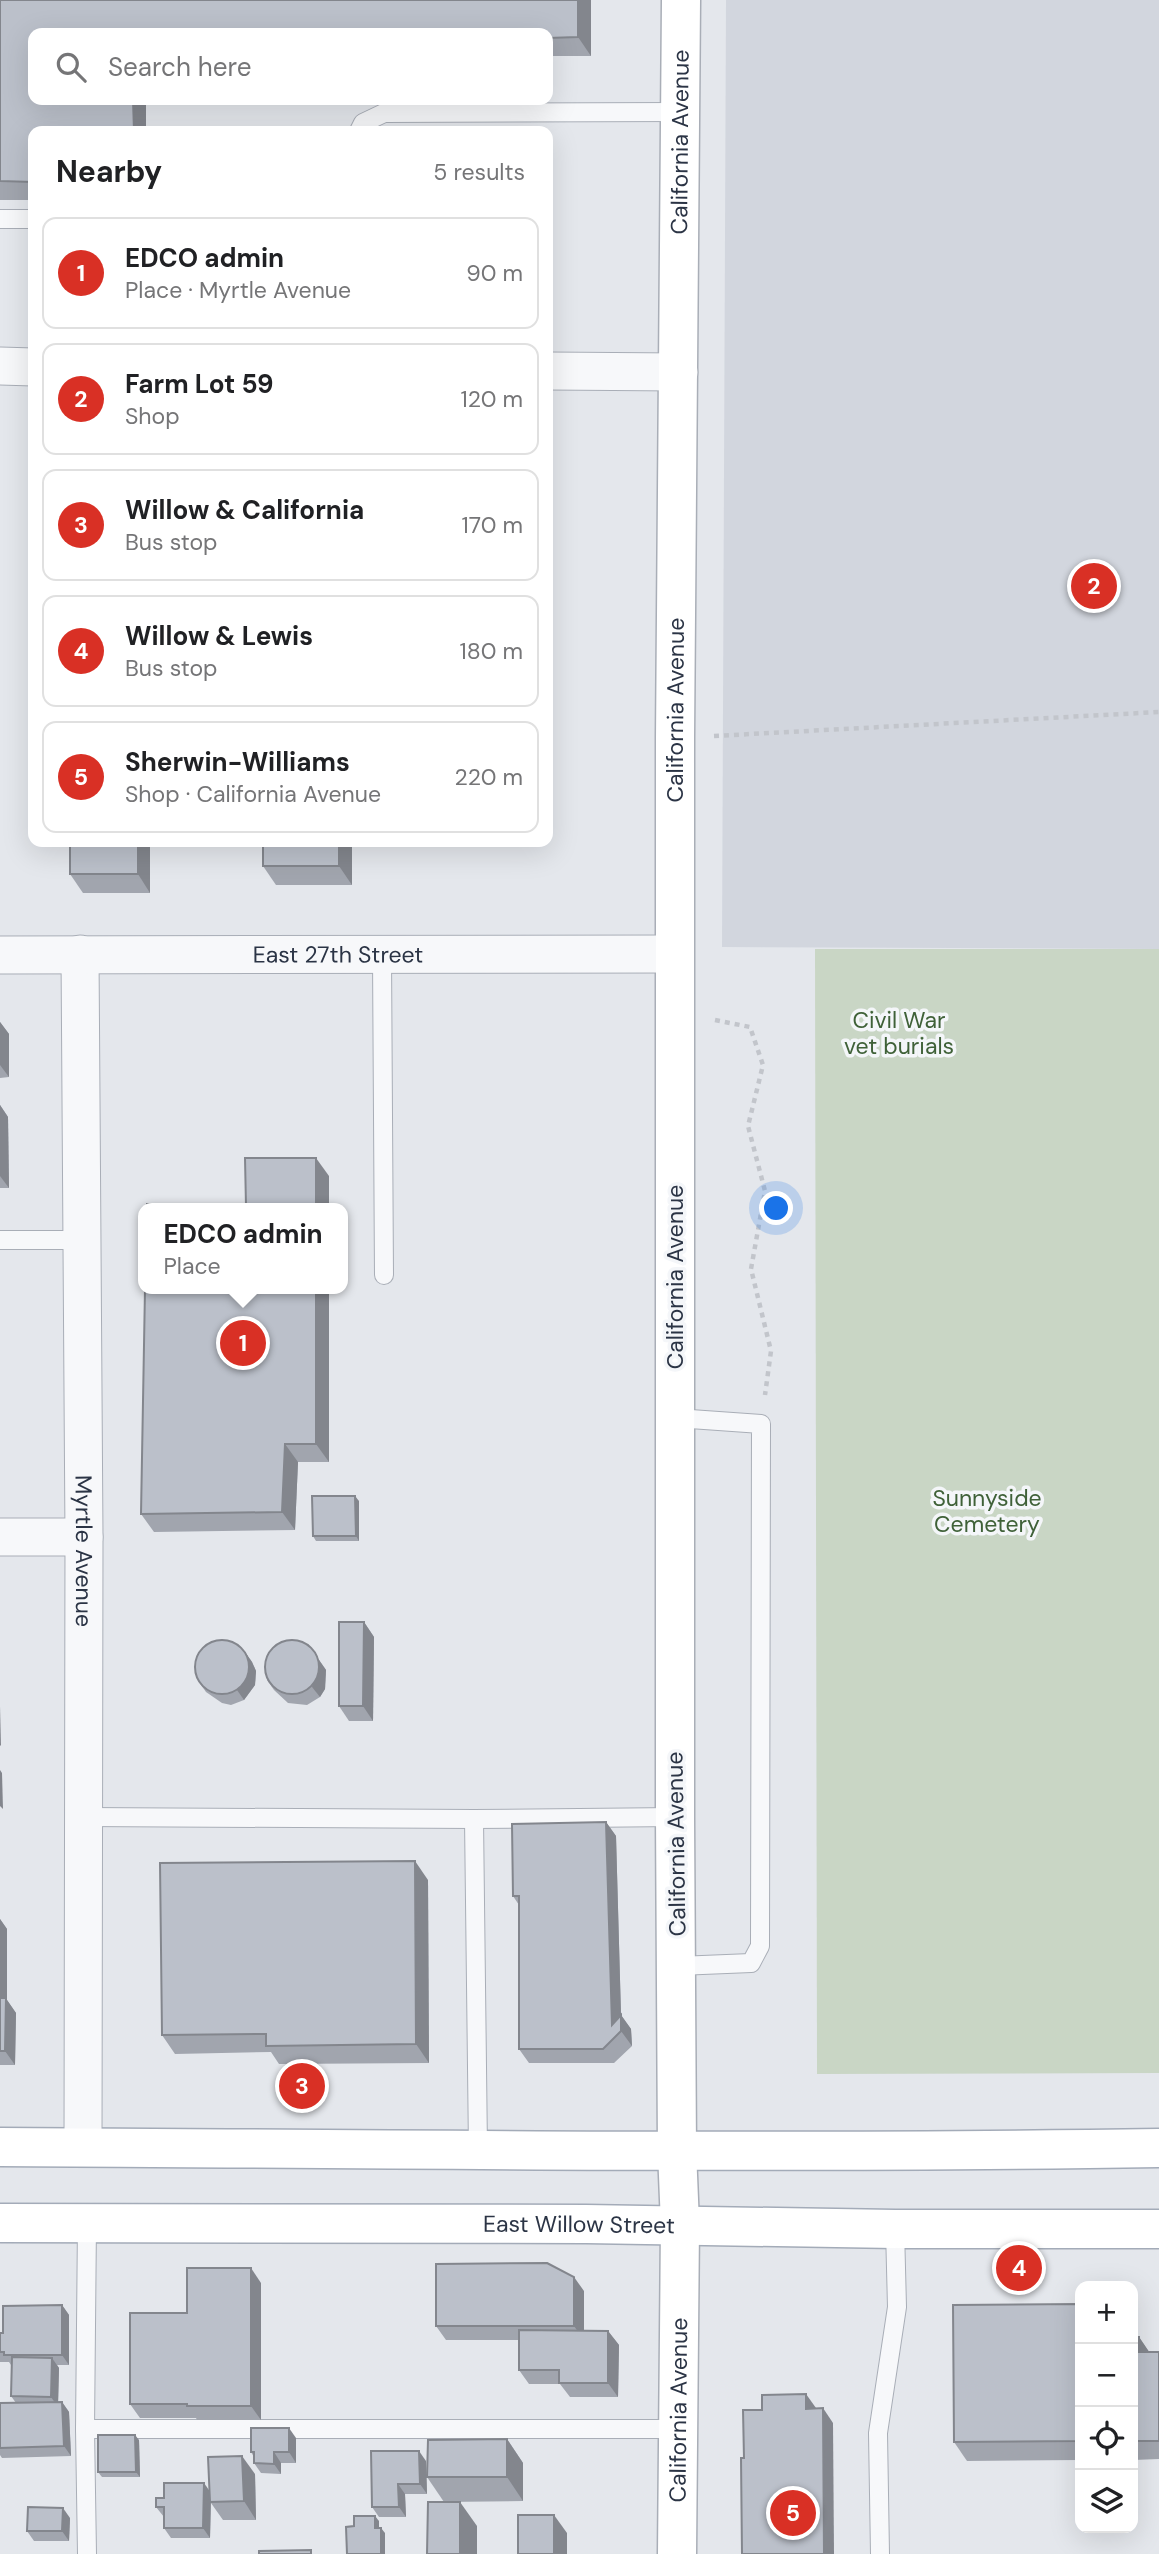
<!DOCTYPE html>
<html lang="en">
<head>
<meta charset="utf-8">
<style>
	:root { --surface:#fff; --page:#f2f2f2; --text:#202124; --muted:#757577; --line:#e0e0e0; --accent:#d93025 }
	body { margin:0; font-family:"DM Sans",sans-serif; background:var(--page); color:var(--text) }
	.controls { position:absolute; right:21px; bottom:21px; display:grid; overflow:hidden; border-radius:14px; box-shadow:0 7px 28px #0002 }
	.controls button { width:63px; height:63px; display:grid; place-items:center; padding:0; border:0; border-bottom:2px solid var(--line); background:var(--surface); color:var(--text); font:35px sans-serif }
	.you { position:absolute; left:777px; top:1209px; width:24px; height:24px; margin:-18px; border:5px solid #fff; border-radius:50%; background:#1a73e8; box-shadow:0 0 0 10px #1a73e833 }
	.badge { display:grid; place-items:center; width:46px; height:46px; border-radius:50%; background:var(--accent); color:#fff; font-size:23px; font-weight:700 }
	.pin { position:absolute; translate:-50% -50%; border:4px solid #fff; box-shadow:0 2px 7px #0006 }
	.popup { position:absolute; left:138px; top:1203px; width:210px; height:91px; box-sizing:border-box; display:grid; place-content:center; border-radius:14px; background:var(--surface); filter:drop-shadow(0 2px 5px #0005); font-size:23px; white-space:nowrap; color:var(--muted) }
	.popup b { font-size:26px; color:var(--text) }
	.popup::after { content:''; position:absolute; left:50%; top:100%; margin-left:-14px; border:14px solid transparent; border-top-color:var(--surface) }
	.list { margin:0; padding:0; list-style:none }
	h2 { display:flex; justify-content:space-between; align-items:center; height:91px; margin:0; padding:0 28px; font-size:30px }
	h2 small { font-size:23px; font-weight:400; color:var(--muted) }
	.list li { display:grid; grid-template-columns:46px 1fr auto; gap:21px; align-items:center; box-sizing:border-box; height:112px; margin:0 14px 14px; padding:0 14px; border:2px solid var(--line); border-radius:14px }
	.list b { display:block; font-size:26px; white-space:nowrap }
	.list p { margin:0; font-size:23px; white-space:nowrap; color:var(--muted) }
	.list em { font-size:23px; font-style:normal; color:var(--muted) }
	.icon { flex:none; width:38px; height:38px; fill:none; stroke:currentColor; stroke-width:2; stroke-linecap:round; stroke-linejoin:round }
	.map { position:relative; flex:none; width:1159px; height:2554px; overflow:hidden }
	.search { position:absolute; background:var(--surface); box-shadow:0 7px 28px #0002; left:28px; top:28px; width:525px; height:77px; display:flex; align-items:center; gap:18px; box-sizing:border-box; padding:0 24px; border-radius:14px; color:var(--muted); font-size:26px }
	.panel { position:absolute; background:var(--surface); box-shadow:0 7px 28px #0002; left:28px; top:126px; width:525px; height:721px; border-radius:14px }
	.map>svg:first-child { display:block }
</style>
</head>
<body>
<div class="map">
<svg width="1159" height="2554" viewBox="0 0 1159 2554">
	<rect width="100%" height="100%" fill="#e4e7ec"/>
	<!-- built -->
	<polygon fill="#d2d6de" points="726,0 1159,0 1159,949 722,947"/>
	<!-- green -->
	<polygon fill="#c9d6c5" points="815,949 1159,949 1159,2073 817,2074"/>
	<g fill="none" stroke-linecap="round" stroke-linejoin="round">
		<!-- lane casing -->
		<g stroke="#a9aeb7" stroke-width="20">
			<g id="lane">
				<polyline points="359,131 363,123 384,113 681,112"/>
				<polyline points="0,219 33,219"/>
				<polyline points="382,956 384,1275"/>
				<polyline points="0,1240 83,1240"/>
				<polyline points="676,1418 761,1424 760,1946 751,1963 678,1966"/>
				<polyline points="84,1817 474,1819 675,1817"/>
				<polyline points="474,1819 478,2150"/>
				<polyline points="85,2429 678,2429"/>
				<polyline points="87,2554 85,2429 87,2223"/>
				<polyline points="880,2554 878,2433 897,2307 895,2229"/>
			</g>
		</g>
		<!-- street casing -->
		<g stroke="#a9aeb7" stroke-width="39">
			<g id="street">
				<polyline points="0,366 33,367"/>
				<polyline points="548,371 679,372"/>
				<path id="s1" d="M80,954L84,1537L83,2147"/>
				<path id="s2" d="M0,955L675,954"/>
				<polyline points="0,1537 84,1537"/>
			</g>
		</g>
		<!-- secondary casing -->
		<g stroke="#a9aeb7" stroke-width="41">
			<g id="secondary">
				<path id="s3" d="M677,2554L680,2224L677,2151L675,1817V738L681,0"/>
			</g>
		</g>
		<!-- primary casing -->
		<g stroke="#a3abb8" stroke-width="41">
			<g id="primary">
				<path d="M0,2147C386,2149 773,2154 1159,2148"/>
				<path id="s4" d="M0,2223L586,2224L895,2229H1159"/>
			</g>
		</g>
		<!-- path -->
		<g stroke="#c2c5cb" stroke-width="4.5" stroke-dasharray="5 5" stroke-linecap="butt">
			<polyline points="714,736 1159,712"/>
			<polyline points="715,1020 750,1027 763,1065 748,1126 765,1191 751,1269 771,1351 765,1395"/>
		</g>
		<!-- lane -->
		<use href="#lane" stroke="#f7f8fa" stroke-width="18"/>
		<!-- street -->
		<use href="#street" stroke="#f7f8fa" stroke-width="37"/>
		<!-- secondary -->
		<use href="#secondary" stroke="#fff" stroke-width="38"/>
		<!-- primary -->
		<use href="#primary" stroke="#fff" stroke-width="38"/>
	</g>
	<!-- wall -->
	<g fill="#a1a5ae">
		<polygon points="0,0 591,0 591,56 548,56 548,33 33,33 33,200 0,200"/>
		<polygon points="150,842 150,893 83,893 70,874"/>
		<polygon points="352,842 352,885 276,885 263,866"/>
		<polygon points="0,1022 9,1034 9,1077 0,1078"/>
		<polygon points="0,1105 8,1117 9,1188 0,1188"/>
		<polygon points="329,1289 329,1462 298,1462 295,1530 154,1532 141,1514"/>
		<polygon points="359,1501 359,1541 316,1541 313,1536"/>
		<polygon points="364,1622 374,1637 373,1721 349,1721 339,1706"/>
		<polygon points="308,1644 326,1670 325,1689 320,1697 307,1705 288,1703 274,1690 267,1680"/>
		<polygon points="245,1652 252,1662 256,1671 255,1685 244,1700 231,1705 222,1703 206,1692 199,1682"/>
		<polygon points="606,1822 616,1836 621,2015 631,2029 632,2046 614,2063 529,2063 519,2049 519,1905 513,1896"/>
		<polygon points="428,1880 429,2063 279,2064 271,2052 175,2054 162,2035"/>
		<polygon points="0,1919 7,1929 7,2000 16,2013 15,2065 0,2065"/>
		<polygon points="261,2283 261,2420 197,2420 196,2418 140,2418 130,2404 187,2313"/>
		<polygon points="584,2291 584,2331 608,2331 619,2345 618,2397 570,2397 560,2384 529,2384 519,2370 519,2340 446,2340 436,2326"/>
		<polygon points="1080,2304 1080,2460 967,2461 954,2442"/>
		<polygon points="62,2305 69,2315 69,2365 57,2365 59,2368 58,2402 62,2402 69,2412 71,2456 2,2458 0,2455 0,2403 16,2403 11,2396 11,2365 9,2362 0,2362 0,2333 3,2333"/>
		<polygon points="1133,2337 1139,2337 1149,2352 1159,2352 1159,2459 1133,2460"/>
		<polygon points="296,2438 296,2463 281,2463 281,2474 261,2473 254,2463 254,2457 251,2452"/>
		<polygon points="507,2439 523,2463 523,2501 444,2502 427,2477"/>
		<polygon points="139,2440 140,2477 102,2477 98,2472"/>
		<polygon points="426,2461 427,2494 405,2494 406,2517 379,2517 372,2507"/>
		<polygon points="255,2474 256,2520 223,2520 211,2503 210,2538 171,2538 164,2528 164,2517 156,2507 164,2498 210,2491"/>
		<polygon points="70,2518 69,2541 34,2541 27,2531"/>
	</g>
	<!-- shaded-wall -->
	<g fill="#83868d">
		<polygon points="578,0 591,0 591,56 578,37"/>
		<polygon points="133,100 146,100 146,131 134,131"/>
		<polygon points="138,842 150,842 150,893 138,874"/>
		<polygon points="339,842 352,842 352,885 339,866"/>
		<polygon points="0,1022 9,1034 9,1077 0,1065"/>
		<polygon points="0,1105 8,1117 9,1188 0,1176"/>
		<polygon points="316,1158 329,1176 329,1208 316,1208"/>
		<polygon points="316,1289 329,1289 329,1462 316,1444"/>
		<polygon points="285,1444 298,1462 295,1530 282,1512"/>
		<polygon points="355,1496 359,1501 359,1541 356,1536"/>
		<polygon points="364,1622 374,1637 373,1721 363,1706"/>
		<polygon points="245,1652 252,1662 256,1671 255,1685 244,1700 237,1690"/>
		<polygon points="319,1660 326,1670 325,1689 320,1697 312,1687"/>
		<polygon points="0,1706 1,1746 0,1745"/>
		<polygon points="0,1770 2,1773 3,1809 0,1806"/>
		<polygon points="606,1822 616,1836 621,2015 631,2029 632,2046 621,2031 612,2025"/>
		<polygon points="415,1861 428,1880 429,2063 416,2044"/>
		<polygon points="0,1919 7,1929 7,2000 16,2013 15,2065 5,2051 0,2003"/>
		<polygon points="251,2268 261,2283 261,2420 251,2406"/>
		<polygon points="574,2277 584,2291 584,2340 574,2326"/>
		<polygon points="62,2305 69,2315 69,2365 62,2355"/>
		<polygon points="608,2331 619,2345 618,2397 608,2383"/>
		<polygon points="1139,2337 1152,2356 1139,2352"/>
		<polygon points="52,2358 59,2368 58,2407 51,2397"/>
		<polygon points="806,2394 816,2408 806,2409"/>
		<polygon points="62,2402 69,2412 71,2456 64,2446"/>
		<polygon points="823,2408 833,2423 834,2554 824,2554"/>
		<polygon points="289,2428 296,2438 296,2463 289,2452"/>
		<polygon points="135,2435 139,2440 140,2477 136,2472"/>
		<polygon points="507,2439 523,2463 523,2501 507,2477"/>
		<polygon points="419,2451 426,2461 427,2494 420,2484"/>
		<polygon points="274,2452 281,2463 281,2474 274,2464"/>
		<polygon points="242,2456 255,2474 256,2520 244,2501"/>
		<polygon points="204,2483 211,2493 210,2538 203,2528"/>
		<polygon points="398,2484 405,2494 406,2517 399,2507"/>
		<polygon points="460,2502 477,2526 477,2554 460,2554"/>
		<polygon points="63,2508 70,2518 69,2541 62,2531"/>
		<polygon points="554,2515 567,2533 567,2554 554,2554"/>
		<polygon points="375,2516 379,2521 379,2533 375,2528"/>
		<polygon points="381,2528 385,2533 385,2554 381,2554"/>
	</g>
	<!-- building -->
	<g fill="#bbc0ca" stroke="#83868d" stroke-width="2">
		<polygon points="0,0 578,0 578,37 548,38 548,33 33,33 33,100 133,100 134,131 33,131 33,182 0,181"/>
		<rect x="70" y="842" width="68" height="32"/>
		<rect x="263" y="842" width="76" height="24"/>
		<polygon points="245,1158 316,1158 316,1208 147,1208 147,1204 246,1206"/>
		<polygon points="145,1289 316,1289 316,1444 285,1444 282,1512 141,1514"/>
		<polygon points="312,1496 355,1496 356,1536 313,1536"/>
		<polygon points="339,1622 364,1622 363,1706 339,1706"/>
		<circle cx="292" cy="1667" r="27"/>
		<circle cx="222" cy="1667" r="27"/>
		<polygon points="606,1822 612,2025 621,2015 621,2031 603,2049 519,2049 519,1896 513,1896 512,1824"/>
		<polygon points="415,1861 416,2044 266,2046 266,2034 162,2035 160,1863"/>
		<polygon points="0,1998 6,1998 5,2051 0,2051"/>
		<polygon points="547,2263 574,2277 574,2326 436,2326 436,2264"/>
		<polygon points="187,2268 251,2268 251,2406 187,2406 187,2404 130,2404 130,2313 187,2313"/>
		<polygon points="1080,2304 1080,2441 954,2442 953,2305"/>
		<polygon points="62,2305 62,2355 4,2355 4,2352 0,2352 0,2333 3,2333 3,2306"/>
		<polygon points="519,2330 608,2331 608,2383 559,2383 559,2370 519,2370"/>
		<polygon points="1133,2337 1139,2337 1139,2352 1159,2352 1159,2441 1133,2441"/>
		<polygon points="12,2357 52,2358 51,2397 11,2396"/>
		<polygon points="806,2394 806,2409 823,2408 824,2554 742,2554 741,2458 744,2458 743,2410 762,2410 762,2395"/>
		<polygon points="62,2402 64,2446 0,2448 0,2403"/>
		<polygon points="251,2428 289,2428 289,2452 274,2452 274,2464 254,2463 254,2452 251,2452"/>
		<polygon points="98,2435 135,2435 136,2472 98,2472"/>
		<polygon points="507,2439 507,2477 427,2477 428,2440"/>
		<polygon points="371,2451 419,2451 420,2484 398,2484 399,2507 372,2507"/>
		<polygon points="242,2456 244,2501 210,2502 208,2457"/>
		<polygon points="164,2483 204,2483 203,2528 164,2528 164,2507 156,2507 156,2498 164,2498"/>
		<polygon points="428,2502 460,2502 460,2554 427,2554"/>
		<polygon points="28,2507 63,2508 62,2531 27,2531"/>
		<rect x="518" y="2515" width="36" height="39"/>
		<polygon points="354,2516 375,2516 375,2528 381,2528 381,2554 347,2554 346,2527 354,2526"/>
		<polygon points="311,2550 311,2554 259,2554 259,2551"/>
	</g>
	<g text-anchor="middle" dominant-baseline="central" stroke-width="7" stroke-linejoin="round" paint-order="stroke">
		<!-- street labels -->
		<g font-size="23" fill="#2b3445" stroke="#f4f6f9">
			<text stroke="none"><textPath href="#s3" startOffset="2412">California Avenue</textPath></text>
			<text stroke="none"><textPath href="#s3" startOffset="1844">California Avenue</textPath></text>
			<text stroke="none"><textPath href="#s2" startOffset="338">East 27th Street</textPath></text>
			<text transform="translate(675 1277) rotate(-90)">California Avenue</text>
			<text stroke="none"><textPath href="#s1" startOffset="597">Myrtle Avenue</textPath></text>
			<text transform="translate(676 1844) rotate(-91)">California Avenue</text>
			<text stroke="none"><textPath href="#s4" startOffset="579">East Willow Street</textPath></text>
			<text stroke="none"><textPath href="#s3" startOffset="144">California Avenue</textPath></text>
		</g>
		<!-- park labels -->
		<g font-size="23" fill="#3f6138" stroke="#f4f6f9">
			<text x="899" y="1020">Civil War<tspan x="899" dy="26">vet burials</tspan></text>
			<text x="987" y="1498">Sunnyside<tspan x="987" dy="26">Cemetery</tspan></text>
		</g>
	</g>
</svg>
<div class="controls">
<button>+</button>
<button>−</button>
<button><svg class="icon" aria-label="locate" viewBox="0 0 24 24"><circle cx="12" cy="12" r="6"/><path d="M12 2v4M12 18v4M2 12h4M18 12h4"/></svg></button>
<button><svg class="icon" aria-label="layers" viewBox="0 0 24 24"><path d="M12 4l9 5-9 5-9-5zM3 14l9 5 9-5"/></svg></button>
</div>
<div class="you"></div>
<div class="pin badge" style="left:243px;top:1343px">1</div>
<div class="popup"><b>EDCO admin</b>Place</div>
<div class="pin badge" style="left:1094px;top:586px">2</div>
<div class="pin badge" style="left:302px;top:2086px">3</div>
<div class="pin badge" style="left:1019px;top:2268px">4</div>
<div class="pin badge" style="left:793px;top:2513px">5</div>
<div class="search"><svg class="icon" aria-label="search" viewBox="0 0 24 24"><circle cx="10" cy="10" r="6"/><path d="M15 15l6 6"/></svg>Search here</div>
<section class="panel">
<h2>Nearby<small>5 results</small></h2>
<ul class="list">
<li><span class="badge">1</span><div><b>EDCO admin</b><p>Place · Myrtle Avenue</p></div><em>90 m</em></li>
<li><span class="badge">2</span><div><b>Farm Lot 59</b><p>Shop</p></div><em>120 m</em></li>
<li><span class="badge">3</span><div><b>Willow &amp; California</b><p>Bus stop</p></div><em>170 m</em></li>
<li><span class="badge">4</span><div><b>Willow &amp; Lewis</b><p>Bus stop</p></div><em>180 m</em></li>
<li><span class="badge">5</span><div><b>Sherwin-Williams</b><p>Shop · California Avenue</p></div><em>220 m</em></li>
</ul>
</section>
</div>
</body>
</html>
